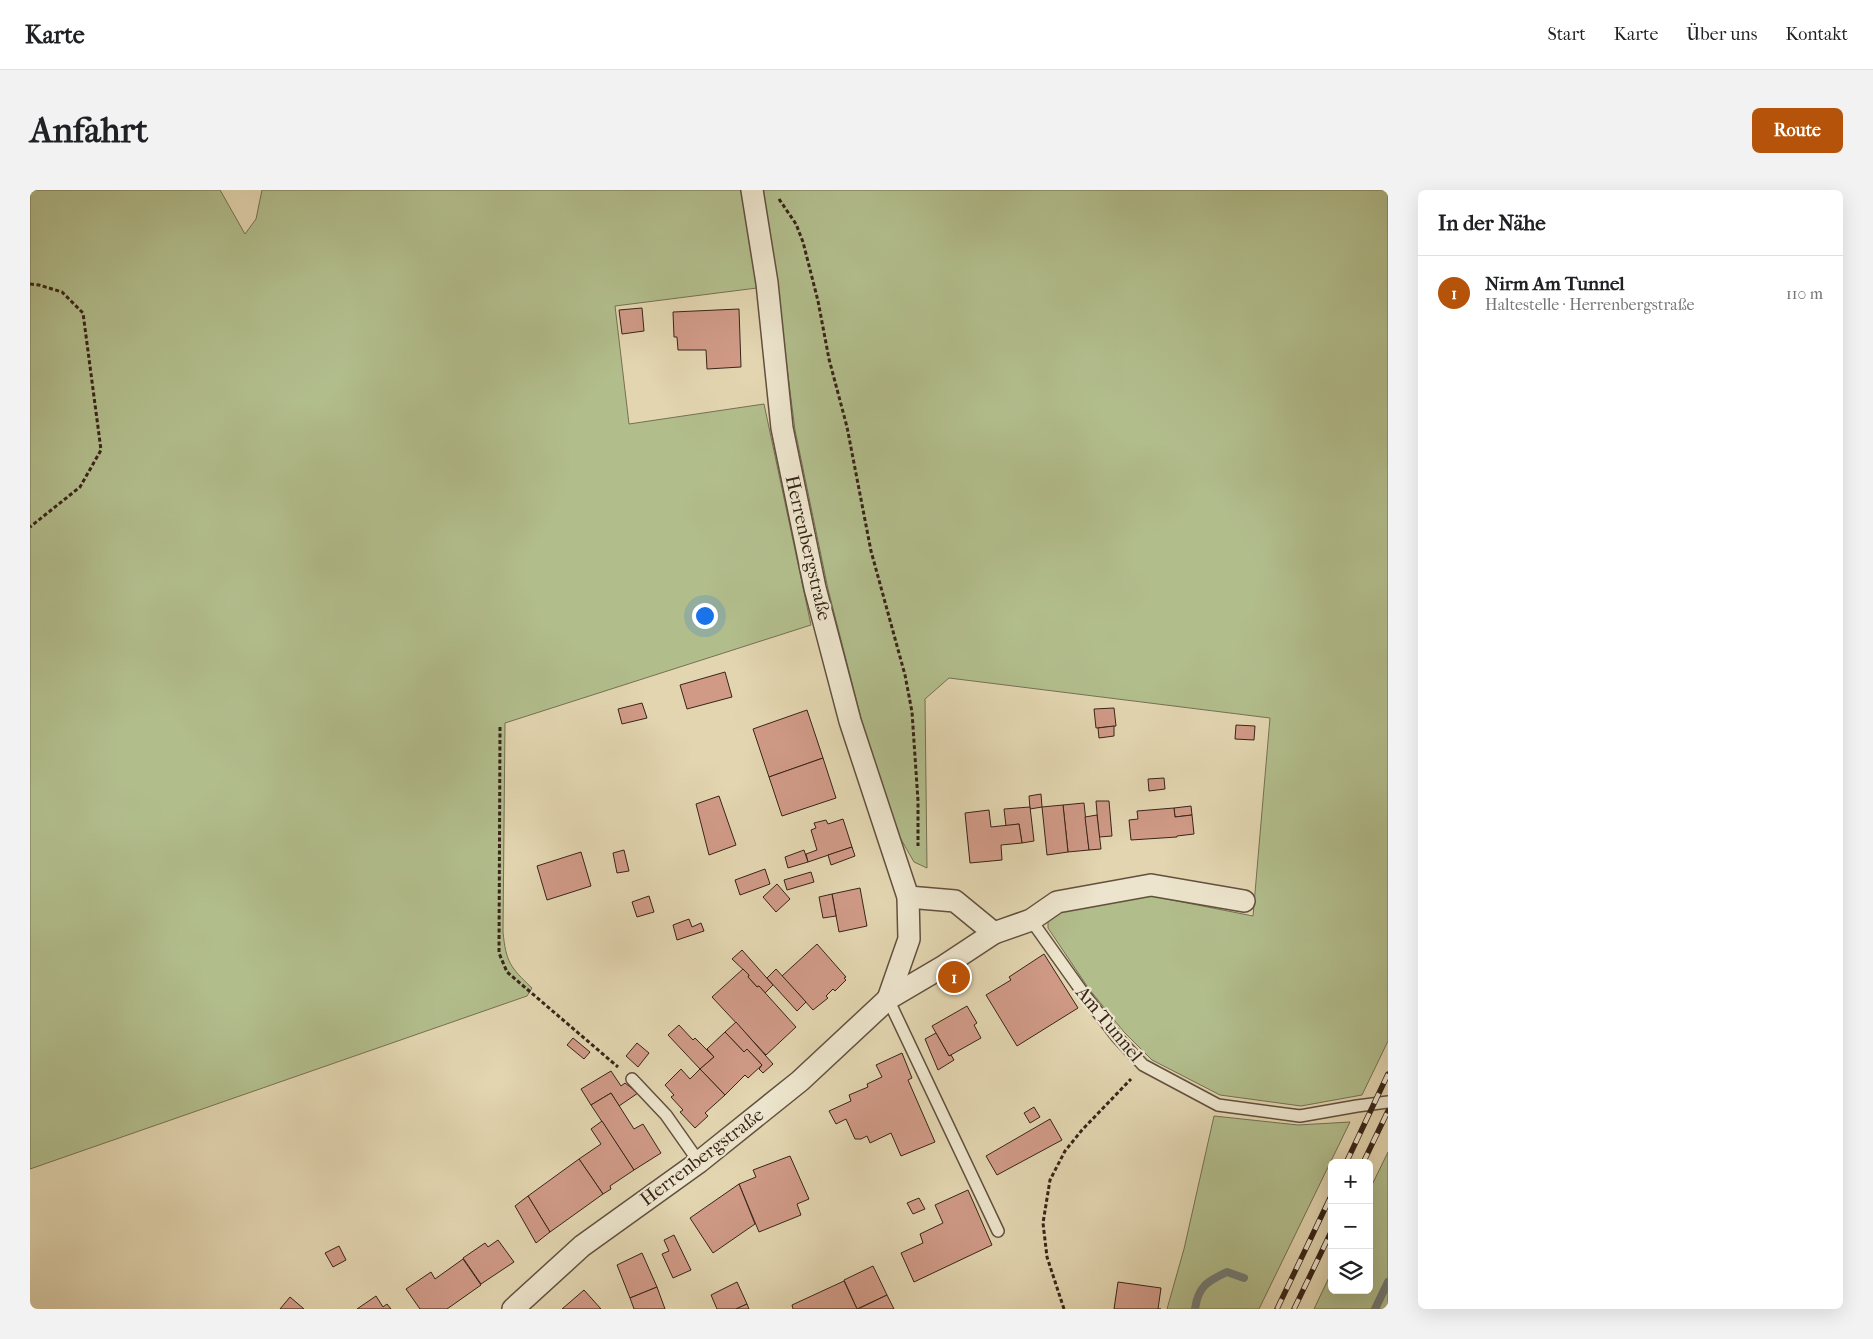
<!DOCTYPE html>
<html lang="de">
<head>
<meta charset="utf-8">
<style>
	:root { --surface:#fff; --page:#f2f2f2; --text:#202124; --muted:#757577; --line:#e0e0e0; --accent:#b45309 }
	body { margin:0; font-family:"IM FELL French Canon",serif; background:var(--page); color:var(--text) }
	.controls { position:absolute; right:15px; bottom:15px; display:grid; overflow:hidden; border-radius:8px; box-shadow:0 5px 20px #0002 }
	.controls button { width:45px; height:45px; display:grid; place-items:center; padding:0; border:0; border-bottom:1px solid var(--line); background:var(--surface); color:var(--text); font:25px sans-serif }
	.you { position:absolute; left:674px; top:425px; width:18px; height:18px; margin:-12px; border:4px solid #fff; border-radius:50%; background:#1a73e8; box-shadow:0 0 0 8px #1a73e833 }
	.badge { display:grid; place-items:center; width:32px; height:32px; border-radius:50%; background:var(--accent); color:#fff; font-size:16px; font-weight:700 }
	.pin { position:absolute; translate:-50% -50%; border:2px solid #fff; box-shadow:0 1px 5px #0006 }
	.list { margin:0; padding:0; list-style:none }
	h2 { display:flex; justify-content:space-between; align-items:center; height:65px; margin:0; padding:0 20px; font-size:21px }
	h2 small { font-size:16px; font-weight:400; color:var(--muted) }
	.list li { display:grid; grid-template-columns:32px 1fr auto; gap:15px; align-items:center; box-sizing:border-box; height:75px; padding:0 20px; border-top:1px solid var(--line) }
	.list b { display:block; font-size:19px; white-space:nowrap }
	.list p { margin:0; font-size:16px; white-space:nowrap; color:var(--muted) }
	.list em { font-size:16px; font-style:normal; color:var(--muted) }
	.icon { flex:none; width:28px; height:28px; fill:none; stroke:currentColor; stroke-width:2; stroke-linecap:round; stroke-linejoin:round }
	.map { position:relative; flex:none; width:1358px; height:1119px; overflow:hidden; border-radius:8px }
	header { display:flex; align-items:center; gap:30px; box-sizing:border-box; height:70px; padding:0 25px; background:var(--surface); border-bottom:1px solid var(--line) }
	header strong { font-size:24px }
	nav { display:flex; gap:28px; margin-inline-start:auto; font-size:18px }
	.intro { display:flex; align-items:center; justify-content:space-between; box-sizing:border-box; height:120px; padding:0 30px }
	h1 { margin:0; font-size:35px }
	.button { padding:12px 22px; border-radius:8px; background:var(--accent); color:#fff; font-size:18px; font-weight:700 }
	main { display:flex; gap:30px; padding:0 30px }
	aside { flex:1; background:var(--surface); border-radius:8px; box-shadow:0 5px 20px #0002 }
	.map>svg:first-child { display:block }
</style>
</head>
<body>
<header>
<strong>Karte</strong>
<nav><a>Start</a><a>Karte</a><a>Über uns</a><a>Kontakt</a></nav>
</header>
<div class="intro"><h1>Anfahrt</h1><a class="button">Route</a></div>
<main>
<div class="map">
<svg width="1358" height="1119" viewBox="0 0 1358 1119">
	<rect width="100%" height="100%" fill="#e2d5b0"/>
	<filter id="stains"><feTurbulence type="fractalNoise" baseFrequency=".004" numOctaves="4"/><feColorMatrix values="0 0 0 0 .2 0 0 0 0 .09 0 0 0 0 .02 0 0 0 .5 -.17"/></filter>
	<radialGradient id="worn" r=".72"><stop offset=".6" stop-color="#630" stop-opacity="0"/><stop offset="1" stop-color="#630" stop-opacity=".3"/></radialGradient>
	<!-- green -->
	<g fill="#b2bd8c" stroke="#757052">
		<path d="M0,0H190L215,44L226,29L232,0H711L727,98L585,116L599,234L734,214L781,435L475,533L473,742C476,772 480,777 502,798L497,806L0,979Z"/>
		<polygon points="732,0 1358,0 1358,851 1332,905 1271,916 1190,905 1122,870 1094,842 1059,799 1018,738 1018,726 1029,720 1122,706 1223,726 1240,528 919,488 895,509 897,678 884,672 868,644 832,532 798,399 765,240 746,92"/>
		<polygon points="1184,926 1268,935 1320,932 1229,1119 1137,1119 1154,1059"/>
		<polygon points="1358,962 1358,1119 1284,1119 1302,1081 1302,1100 1339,1100 1339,1001"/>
	</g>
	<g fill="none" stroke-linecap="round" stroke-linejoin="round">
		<!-- stream -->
		<g stroke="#727c77" stroke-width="8">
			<path d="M1165,1119C1168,1096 1178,1091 1197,1082L1214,1088"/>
			<polyline points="1345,1119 1358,1092"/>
		</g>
	</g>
	<!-- building -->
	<g fill="#d09a87" stroke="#382418">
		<polygon points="612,118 614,141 592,144 589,120"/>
		<polygon points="709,119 711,177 677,179 676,160 648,160 647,147 644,147 643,122"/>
		<polygon points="695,482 702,507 657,519 650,495"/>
		<polygon points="612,513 617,528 592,534 588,519"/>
		<polygon points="1084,518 1086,536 1066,538 1064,519"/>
		<polygon points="777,520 793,568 739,587 723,539"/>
		<polygon points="1206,535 1225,536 1224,550 1205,549"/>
		<polygon points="1084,536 1084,546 1069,548 1068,538"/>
		<polygon points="793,568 806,608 752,626 739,587"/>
		<polygon points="1134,588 1135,599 1119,601 1118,589"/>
		<polygon points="1011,604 1012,617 1000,619 999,606"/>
		<polygon points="689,606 706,655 679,665 666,614"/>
		<polygon points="1066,611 1079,611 1082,646 1069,647"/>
		<polygon points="1054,613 1059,660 1038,662 1033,615"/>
		<polygon points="1033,615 1038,662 1017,665 1012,617"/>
		<polygon points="1161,616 1162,625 1145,627 1144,618"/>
		<polygon points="1000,617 1004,651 992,653 989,634 976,636 974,619"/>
		<polygon points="1144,618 1145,627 1162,625 1164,644 1147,646 1147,647 1101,650 1099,630 1108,629 1107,621"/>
		<polygon points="959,620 961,637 989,634 992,653 971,655 972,670 940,673 935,623"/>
		<polygon points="1067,625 1071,659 1059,660 1055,627"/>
		<polygon points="813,629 822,657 778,672 776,664 787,660 781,640 786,638 784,633 796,630 798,634"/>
		<polygon points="822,657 825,666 801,675 798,665"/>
		<polygon points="594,660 599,681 587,683 583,663"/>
		<polygon points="774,660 778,672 758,678 755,667"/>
		<polygon points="551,662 561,696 517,710 507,676"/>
		<polygon points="735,679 740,694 710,705 705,690"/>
		<polygon points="781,682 784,692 757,700 754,690"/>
		<polygon points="747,694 760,709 746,722 733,707"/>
		<polygon points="830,698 837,736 809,742 802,704"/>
		<polygon points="802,704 806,726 793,728 789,707"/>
		<polygon points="619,706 624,722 607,727 602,712"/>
		<polygon points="659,729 662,737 671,733 674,741 647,750 643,735"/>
		<polygon points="787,754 816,787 814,788 816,790 805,801 803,799 796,806 798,808 783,820 752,786"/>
		<polygon points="712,760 743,795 735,803 729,796 727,797 718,787 719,785 702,769"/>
		<polygon points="1014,764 1048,818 987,856 956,805 981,790 979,787"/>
		<polygon points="713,779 719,785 718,787 727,797 729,796 766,837 736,865 682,807"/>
		<polygon points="746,779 776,812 767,821 737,788"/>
		<polygon points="937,816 947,833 944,835 951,848 919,866 902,836"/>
		<polygon points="706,832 743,874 733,883 729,879 732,875 717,859 714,862 695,842"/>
		<polygon points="649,835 663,850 665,848 684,867 670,879 638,845"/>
		<polygon points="695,842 714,862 717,859 732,875 718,888 715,885 695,905 670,879 684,867 677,859"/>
		<polygon points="906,843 919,866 921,865 924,870 908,880 895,849"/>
		<polygon points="543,848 560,862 554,869 537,855"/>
		<polygon points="607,853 619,863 608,877 596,866"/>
		<polygon points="872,863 882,888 878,890 905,952 871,966 861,943 840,953 837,946 831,949 825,949 816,929 806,934 799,921 821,911 819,905 838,897 837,894 852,887 846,875"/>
		<polygon points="651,879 660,889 670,879 695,905 675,923 678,926 665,938 650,922 653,920 641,907 644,905 635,895"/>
		<polygon points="581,881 591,896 595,893 608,903 589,916 581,903 561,915 551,899"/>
		<polygon points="581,903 604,939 613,934 631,963 604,980 561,915"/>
		<polygon points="1004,917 1010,927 1000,933 994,923"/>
		<polygon points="1020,929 1032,950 967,985 956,966"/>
		<polygon points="572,931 604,980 580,996 581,999 573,1004 549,969 571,954 561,939"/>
		<polygon points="760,966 779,1009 767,1014 771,1025 729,1042 709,994 726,987 723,980"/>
		<polygon points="549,969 573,1004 520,1042 498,1006"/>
		<polygon points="709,994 725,1034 683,1063 660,1028"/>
		<polygon points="938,1000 962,1055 884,1092 871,1063 893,1053 890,1044 913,1033 905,1015"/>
		<polygon points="498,1006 520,1042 506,1053 485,1016"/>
		<polygon points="889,1008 895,1019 883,1024 877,1013"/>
		<polygon points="644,1045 661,1080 643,1088 632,1064 639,1061 634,1050"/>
		<polygon points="468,1050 484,1072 451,1094 433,1068 455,1053 458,1057"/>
		<polygon points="309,1056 316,1070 303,1077 295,1063"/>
		<polygon points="612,1063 627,1097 600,1108 587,1075"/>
		<polygon points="433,1069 451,1095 417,1119 390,1119 376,1099 401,1082 405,1089"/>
		<polygon points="843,1076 857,1105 827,1119 814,1090"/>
		<polygon points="814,1091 827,1119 763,1119 762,1115"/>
		<polygon points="707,1092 717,1114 706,1119 687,1119 681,1105"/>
		<polygon points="1088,1092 1131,1098 1128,1119 1131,1119 1084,1119"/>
		<polygon points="627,1097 635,1119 604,1119 600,1108"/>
		<polygon points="554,1100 571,1119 532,1119"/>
		<polygon points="857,1105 864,1119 828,1119"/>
		<polygon points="346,1106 353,1117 357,1114 361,1119 327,1119"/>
		<polygon points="260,1107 274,1119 250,1119"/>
		<polygon points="717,1114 719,1119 706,1119"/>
	</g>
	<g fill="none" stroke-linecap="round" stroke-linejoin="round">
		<!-- lane casing -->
		<g stroke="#62503e" stroke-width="14">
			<g id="lane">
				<polyline points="1001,730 1053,803 1087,847 1113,875 1188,915 1270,926 1327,916 1358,912"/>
				<polyline points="858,809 968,1041"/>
				<polyline points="602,889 636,925 669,972"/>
			</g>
		</g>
		<!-- street casing -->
		<g stroke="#62503e" stroke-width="24">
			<g id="street">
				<polyline points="722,0 737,93 752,238 785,398 820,531 878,707 879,749 858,809"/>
				<polyline points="964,743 1001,730 1027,712 1121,695 1214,711"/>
				<polyline points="483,1119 552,1056 669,972 770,891 858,809 914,776 964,743 925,711 878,707"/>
			</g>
		</g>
		<!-- path -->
		<g stroke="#382418" stroke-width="3" stroke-dasharray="4 2.5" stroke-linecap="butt">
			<polyline points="749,9 766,34 773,52 788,111 799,169 817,237 841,361 875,485 882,522 888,611 888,656"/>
			<polyline points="0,94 9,95 32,102 53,123 71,260 50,297 0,337"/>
			<polyline points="470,537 469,763 477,782 588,877"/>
			<polyline points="1034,1119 1017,1067 1013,1033 1020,990 1035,961 1052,940 1101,889"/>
		</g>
		<!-- lane -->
		<use href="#lane" stroke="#ece4cc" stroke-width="11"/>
		<!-- street -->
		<use href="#street" stroke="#ece4cc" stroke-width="21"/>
		<!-- rail casing -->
		<g stroke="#382418" stroke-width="5.5">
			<g id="rail">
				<polyline points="1316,973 1358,884"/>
				<polyline points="1333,973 1358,921"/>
				<polyline points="1247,1119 1302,1004"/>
				<polyline points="1264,1119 1302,1040"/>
			</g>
		</g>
		<!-- rail -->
		<use href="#rail" stroke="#ece4cc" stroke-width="4" stroke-dasharray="11" stroke-linecap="butt"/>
	</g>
	<g text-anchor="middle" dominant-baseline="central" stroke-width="4.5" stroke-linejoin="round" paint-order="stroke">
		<!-- street labels -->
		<g font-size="19" fill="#382418" stroke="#ece4cc">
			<text transform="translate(778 358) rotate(77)">Herrenbergstraße</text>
			<text transform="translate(1079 834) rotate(50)">Am Tunnel</text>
			<text transform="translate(672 967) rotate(-37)">Herrenbergstraße</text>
		</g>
	</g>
	<rect width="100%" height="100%" filter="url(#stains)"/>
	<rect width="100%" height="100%" fill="url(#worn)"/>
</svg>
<div class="controls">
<button>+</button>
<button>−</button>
<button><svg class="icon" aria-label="layers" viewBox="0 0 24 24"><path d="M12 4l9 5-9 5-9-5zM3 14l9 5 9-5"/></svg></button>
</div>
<div class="you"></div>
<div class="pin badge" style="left:924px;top:787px">1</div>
</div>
<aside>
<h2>In der Nähe<small></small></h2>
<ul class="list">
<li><span class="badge">1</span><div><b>Nirm Am Tunnel</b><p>Haltestelle · Herrenbergstraße</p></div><em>110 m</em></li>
</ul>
</aside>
</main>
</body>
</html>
